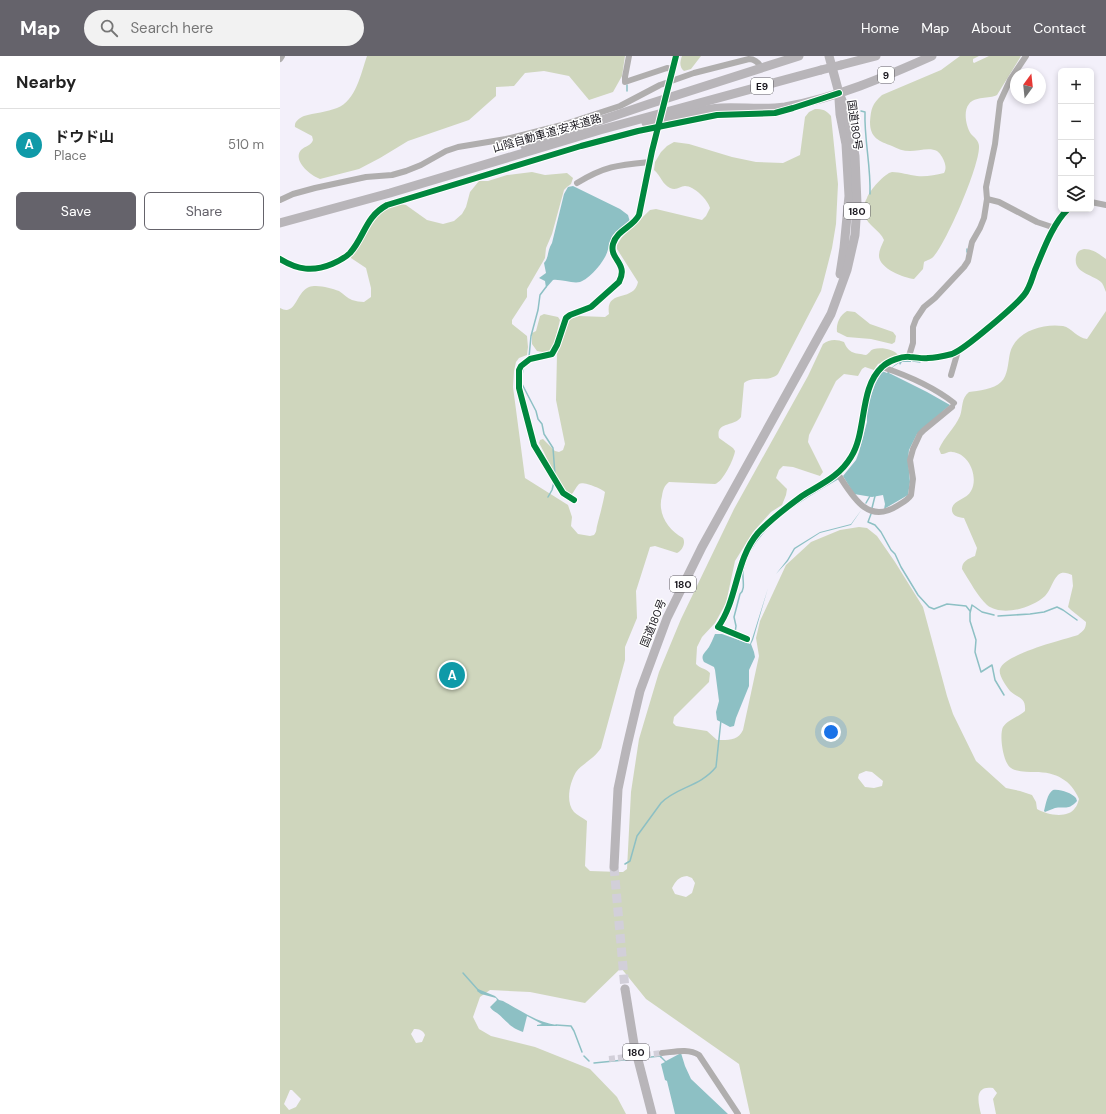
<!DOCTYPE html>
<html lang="en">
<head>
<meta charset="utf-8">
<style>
	:root { --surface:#fff; --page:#f2f2f2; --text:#222; --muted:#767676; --line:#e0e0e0; --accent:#65636b }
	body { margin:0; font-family:"DM Sans","Noto Sans JP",sans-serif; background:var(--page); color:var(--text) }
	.controls { position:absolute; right:12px; top:12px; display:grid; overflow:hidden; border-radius:6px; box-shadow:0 2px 6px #0003 }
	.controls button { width:36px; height:36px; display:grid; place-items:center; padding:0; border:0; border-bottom:1px solid var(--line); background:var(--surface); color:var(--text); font:20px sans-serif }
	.compass { position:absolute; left:730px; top:12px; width:36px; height:36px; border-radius:50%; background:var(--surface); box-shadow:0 2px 6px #0003; rotate:15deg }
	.you { position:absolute; left:551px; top:676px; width:14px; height:14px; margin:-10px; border:3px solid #fff; border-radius:50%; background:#1a73e8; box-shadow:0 0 0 6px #1a73e833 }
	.badge { display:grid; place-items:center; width:26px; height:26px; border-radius:50%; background:var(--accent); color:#fff; font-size:13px; font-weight:700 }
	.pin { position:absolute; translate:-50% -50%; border:2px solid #fff; box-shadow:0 1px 4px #0006 }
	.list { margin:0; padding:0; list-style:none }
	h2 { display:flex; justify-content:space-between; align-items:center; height:52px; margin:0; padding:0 16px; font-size:17px }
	h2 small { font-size:13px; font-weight:400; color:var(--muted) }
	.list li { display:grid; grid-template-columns:26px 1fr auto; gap:12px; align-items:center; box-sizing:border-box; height:72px; padding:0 16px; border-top:1px solid var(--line) }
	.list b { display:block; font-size:15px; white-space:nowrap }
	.list p { margin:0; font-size:13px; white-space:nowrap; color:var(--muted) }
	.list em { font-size:13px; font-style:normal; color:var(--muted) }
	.actions { display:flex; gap:8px; padding:12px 16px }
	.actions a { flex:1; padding:9px 0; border:1px solid var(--accent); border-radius:6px; text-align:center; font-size:14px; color:var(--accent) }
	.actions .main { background:var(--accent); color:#fff }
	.icon { flex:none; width:22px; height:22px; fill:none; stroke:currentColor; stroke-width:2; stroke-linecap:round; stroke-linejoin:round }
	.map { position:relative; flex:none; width:826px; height:1058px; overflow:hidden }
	header { display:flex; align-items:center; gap:24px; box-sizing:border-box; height:56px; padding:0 20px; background:var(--accent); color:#fff }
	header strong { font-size:19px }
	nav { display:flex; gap:22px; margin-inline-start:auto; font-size:14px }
	.search { width:280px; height:36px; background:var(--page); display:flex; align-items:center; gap:10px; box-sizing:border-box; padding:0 14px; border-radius:22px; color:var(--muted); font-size:15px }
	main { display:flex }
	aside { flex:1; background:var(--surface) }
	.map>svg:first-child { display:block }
</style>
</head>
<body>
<header>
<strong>Map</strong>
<div class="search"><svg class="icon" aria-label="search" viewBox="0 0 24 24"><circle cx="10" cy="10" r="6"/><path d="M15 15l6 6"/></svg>Search here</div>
<nav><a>Home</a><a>Map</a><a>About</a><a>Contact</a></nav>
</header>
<main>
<aside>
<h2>Nearby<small></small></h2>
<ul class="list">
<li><span class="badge" style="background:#0f9aa8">A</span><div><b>ドウド山</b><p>Place</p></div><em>510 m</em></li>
</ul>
<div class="actions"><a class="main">Save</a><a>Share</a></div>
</aside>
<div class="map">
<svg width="826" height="1058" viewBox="0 0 826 1058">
	<rect width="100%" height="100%" fill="#f3f0fa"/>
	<!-- forest -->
	<g fill="#cfd6bd" fill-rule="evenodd">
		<path d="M87,0H345L342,20L333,36L309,44L289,20L264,15L245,17L234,30L216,31V40L189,64L128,85L100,102L79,113L40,123C31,120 12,105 21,94C25,90 31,90 33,84L32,80L15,71C14,66 19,62 24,60C34,57 47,56 57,52C76,45 81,17 87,0Z"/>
		<path d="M402,0H421L411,13L404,15C399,11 400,5 402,0Z"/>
		<path d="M680,0H699L693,3V6L694,7L709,0H741L717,39C709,43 695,40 689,48C683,55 686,71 691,78C694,81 699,85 699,90C700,109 667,185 654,200C652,203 647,204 644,206L643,213L634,223C624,222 598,212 599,199C599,194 602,189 604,184C600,174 588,170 585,160C583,154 584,147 587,142C589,135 605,117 612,116C620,116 629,119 637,120C646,121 655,119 664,117C666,113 666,110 664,105C663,102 660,97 657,95C650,91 638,95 630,95C623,95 618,93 612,90C599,85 590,82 590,66C591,53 592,48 602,39L661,14Z"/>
		<path d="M535,53C543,53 546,54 551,60L558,128L556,168L552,192L541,235L498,318C489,327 473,319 464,327L461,361C455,371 435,365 439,382L453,392L455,395C454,403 443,426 435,428L389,426C384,430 383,434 382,440C377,457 388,474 403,482C406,487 402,495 397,497L375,490L370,491L356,535L357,562L345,591V604L321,692C314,703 302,708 296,716C290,726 285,746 294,756C297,759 303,762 307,765L305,810L310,815L340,816H343L347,813L351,736L359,683L379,616L401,563L454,453L528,320L543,288C549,283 557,283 564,286C569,298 575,297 586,299C590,297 590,294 594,293C601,291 614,293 618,299L617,301L598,308L594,314L585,311L582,313L578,320L564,318L556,325L529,379L528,386L543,416L540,420L513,411L503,410L499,414L496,422L507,433L506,439L502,449L491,456L473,476L455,505L446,547L435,567L422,581L417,591L416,608C420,613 426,612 430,617L429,626L394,661L393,667L396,670L427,675L437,684C448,684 458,685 463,674L479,600L476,582L480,565L506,509L531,486L560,474L579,471L587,472L597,480L615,506L643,551L667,640L673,658L696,705L726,732L740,735L752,739L756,746L757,753C767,759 788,763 795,752C797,750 798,746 799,743C791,724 776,716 755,716C748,716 737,716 731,712C723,707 719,679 723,671C728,664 738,661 745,655C746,641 739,643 730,635C726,630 718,619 720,613C725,598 782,584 798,579C803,575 806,573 806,566L791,554L788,551L793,530L792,519C788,517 782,515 778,519C772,525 771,534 765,540C752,552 722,561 707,549C698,541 689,524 682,513C682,505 688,503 695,500L697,492L684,462C678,461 671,460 672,452C674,444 687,443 691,435C699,421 689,397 672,396C669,395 666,398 663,398H661L659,393C664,381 675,372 680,360C683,352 681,342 689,336C698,335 714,333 721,326C728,320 728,306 730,297C735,276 762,267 783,270C792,272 797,282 807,283L826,255V1058H716L713,1043L717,1037L713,1032C694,1029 698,1046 701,1058H470L459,1008L366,943L341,912L305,947L250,936L210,934L200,941L193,961L199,973L211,980L255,991L310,1013L337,1041L346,1058H0V252C16,261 16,236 29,231C37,228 51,232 59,235C64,238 67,242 72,244C76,245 80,246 84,246L91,241V232L86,212L71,202V198L102,154L109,150L121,148L126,149L147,164L163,168L174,165L182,158L186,151L190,136L199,125H208L227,119L252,116L265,119L287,117L293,122L291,128L287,131L284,134L272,178L266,192L265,202L247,233V241L232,264V268L247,280L248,291L247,299L239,302L236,306L234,315L233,331L245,422L288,449L292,461L291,470L298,478L310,480L314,479C317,475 316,474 317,470C320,458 323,448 325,436C322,433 303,425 299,428C296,431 294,436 291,439C277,430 268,402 259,387L260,384L263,383L275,395L279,396L283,394L285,388L276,344L277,298L290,263L299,260L325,261L329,258C325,232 354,247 358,226L337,193V189L342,181L370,154L376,153L422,164L426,160L430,152C428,144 414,130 405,130C400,130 397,135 390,132C382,128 381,120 374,114L375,106L381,96L387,90L394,86L409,88L452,101L476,106L503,107L520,99L525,61L529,56ZM586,715L592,716L603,725L602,730L594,732L585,731L578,722L579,718ZM407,820L412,822L415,827L412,837L406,841L395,838L392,832C396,825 398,821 407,820ZM134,973C139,973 143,974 145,979L142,986L136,987L131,978ZM10,1034H12L21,1043L16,1051L9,1054L4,1048Z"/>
		<path d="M804,193C813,193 819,198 826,203V236C825,234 824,230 822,227C814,218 793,218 796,201C797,196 799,194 804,193Z"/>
		<path d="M567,255L575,256L590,268L613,276L616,280L615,286L612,288L591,283L567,281L557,276C556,267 560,259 567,255Z"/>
		<polygon points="264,258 278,261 280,264 273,293 268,297 257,295 252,288 252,277 256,275 260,260"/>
	</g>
	<!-- water -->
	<g fill="#8dc0c4">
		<path d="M293,130L340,153L348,159L350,166C344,170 338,174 333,179C329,186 329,193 326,199C322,208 309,223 300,226C293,228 281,223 273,224L266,232L265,225L259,222L266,217L264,207C269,202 267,195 272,187L284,138L288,131Z"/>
		<path d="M631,304V306H622L620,309L619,307L613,311L609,317L647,336L670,349L637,378L629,394L628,403L630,426L628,439L604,453L605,448L603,439L592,441L574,438L563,420L576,404L579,396L587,366V352L595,328L602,315L607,317C614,308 620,304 631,304Z"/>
		<path d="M582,453L571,469L540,477L515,493L508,505L496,518L488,532L473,584L471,588L474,596L475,601L469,614V630L456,662L454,670L450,671L437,664L436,656L439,645L435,614L434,611L424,606C420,599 425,597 429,591C431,587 433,583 435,578H442L470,588L472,583L488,532L496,518L507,504L514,492L540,476L571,468Z"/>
		<path d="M773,734C781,733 791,737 796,742L797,745C788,755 785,750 775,752C772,753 768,755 765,756L764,755C766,748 767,738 773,734Z"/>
		<path d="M198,933L215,940L219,944L223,945C240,954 258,967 277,969V970H257V969L262,968L247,960L243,976C229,971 227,965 217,957C214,955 212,954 210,951L217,944L216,942L201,938L197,935Z"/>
		<polygon points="401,997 405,1010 411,1023 448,1058 395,1058 387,1025 385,1024 381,1008 385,1006 380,1001 381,1000 386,1005"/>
	</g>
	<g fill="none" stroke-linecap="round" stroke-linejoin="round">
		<!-- stream -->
		<g stroke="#8dc0c4" stroke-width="1.5">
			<polyline points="347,35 347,29"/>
			<path d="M581,55L585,56C584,83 591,110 590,138"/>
			<polyline points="687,196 687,193"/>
			<polyline points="249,301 251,280 258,254 260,239 266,231"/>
			<polyline points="633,305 640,306"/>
			<polyline points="242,320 243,312"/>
			<polyline points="242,328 256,355 258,363 262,368 264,378 273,392 275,419"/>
			<polyline points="268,441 272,434 274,426"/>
			<polyline points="586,447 590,440"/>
			<polyline points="592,452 595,440"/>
			<polyline points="591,458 588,466 595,469 601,476 611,494 615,498 621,511 638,539 649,551 654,553 667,548 686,550 690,555"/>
			<polyline points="714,559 702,556 692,549 690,557 690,565 696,584 695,596 701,616 712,609 715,624 724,639"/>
			<polyline points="718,560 750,558 764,556 777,551 783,554 797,564"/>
			<path d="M455,577L456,570L454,561L460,538C466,533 462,523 463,515C464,508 467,501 470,495C487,463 529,439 559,422"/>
			<path d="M345,808L350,805L357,780L381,747C396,731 420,731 436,711L441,664"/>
			<polyline points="183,917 199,935"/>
			<polyline points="276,969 291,970 294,975 302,996"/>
			<polyline points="304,1000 309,1005"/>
			<polyline points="362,1002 380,1000 381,1001"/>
			<polyline points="314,1007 354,1003"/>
		</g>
		<!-- minor-tunnel -->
		<g stroke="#d2cfd9" stroke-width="6" stroke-dasharray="6 3" stroke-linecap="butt">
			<polyline points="372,95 391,18"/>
			<polyline points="329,1003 382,997"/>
		</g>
		<!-- highway-tunnel -->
		<polyline stroke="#d2cfd9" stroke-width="9" stroke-dasharray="9 4.5" stroke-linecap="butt" points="334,811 345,933"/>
		<!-- minor -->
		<g stroke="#b0aeae" stroke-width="6">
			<polyline points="349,0 345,21 345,26 387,12 393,13"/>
			<polyline points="0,3 2,0"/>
			<polyline points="391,18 396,0"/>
			<path d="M297,127C325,110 338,109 369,106"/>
			<polyline points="707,143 719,146 757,166 775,172"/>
			<path d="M0,144L13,138L35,132L86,121L112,119L126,115L141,109L166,95L178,91L226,83L282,69L340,50L380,29L414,17L469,3C475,3 479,7 482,12"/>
			<polyline points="811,146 826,149"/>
			<path d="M0,203C18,214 33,216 52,208C59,205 65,202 70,197C85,180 85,161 107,149L301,90L358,75L437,59L457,57L486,58L504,55"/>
			<polyline points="629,300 633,287 633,271 636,263 644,251 655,242 684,211 688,205 692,186 700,172 704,162 707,143 706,131 715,88 720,46 730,24 746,0"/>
			<path d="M602,311C626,319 655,332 674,347"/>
			<polyline points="671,319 678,295"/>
			<path d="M558,418C572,439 587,469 617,450C622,447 628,444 631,439L633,423L630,404L633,393L640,378L644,374L672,351"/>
			<path d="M294,444L283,437L254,389L239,332V314L241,310L250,303L272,298L277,289L286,262L290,259L311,251L339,226C349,207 329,204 333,188C337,174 353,171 359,159L372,95"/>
			<path d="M467,583L438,571C458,543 455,504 478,477C491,463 507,451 522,440C541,428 559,421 571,401C587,376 579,332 602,311C608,305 622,300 630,301C636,301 642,303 648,302C656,302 664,300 672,298C684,294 735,250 744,239C750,232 752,222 755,214C763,195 773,167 788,153"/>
			<path d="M382,997C394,996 408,992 419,999L458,1058"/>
		</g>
		<!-- highway -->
		<g stroke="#b8b5b9" stroke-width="9">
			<polyline points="561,9 596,0"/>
			<polyline points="559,43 560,58 566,88 569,140 564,192 560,218"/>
			<path d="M366,67C390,61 416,54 441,52C462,51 484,54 505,51C556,42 605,21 652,0"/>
			<polyline points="245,90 369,48 519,0"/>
			<polyline points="0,167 110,137 320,74 541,14"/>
			<polyline points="334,811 338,733 347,690 360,635 387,562 422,491 551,258 567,214 575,179 577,148 575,100 567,57 559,37 549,0"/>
			<polyline points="345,933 354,988 372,1058"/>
		</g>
		<!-- highway-bridge -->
		<polyline stroke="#b8b5b9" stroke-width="9" points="541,14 561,9"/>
		<!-- cycleway casing -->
		<g stroke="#fff" stroke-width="8">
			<g id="cycleway">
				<path d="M0,203C18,214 33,216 52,208C59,205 65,202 70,197C85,180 85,161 107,149L301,90L358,75L437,59L495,57L513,52L559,37"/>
				<path d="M294,444L283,437L254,389L239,332V314L241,310L250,303L272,298L277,289L286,262L290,259L311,251L339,226C349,207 329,204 333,188C337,174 353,171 359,159L372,95L396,0"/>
				<path d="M467,583L438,571C458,543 455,504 478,477C491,463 507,451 522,440C541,428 559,421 571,401C587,376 579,332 602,311C608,305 622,300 630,301C636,301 642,303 648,302C656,302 664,300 672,298C684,294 735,250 744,239C750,232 752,222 755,214C763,195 773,167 788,153"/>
			</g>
		</g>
		<!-- cycleway -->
		<use href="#cycleway" stroke="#00873e" stroke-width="6"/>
	</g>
	<g text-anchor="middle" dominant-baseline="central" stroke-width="3" stroke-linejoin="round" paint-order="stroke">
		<!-- shield labels -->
		<g fill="#fff" stroke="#5e5d62" stroke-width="1">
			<rect x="598" y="11" width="16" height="16" rx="3"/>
			<rect x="471" y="22" width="22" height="16" rx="3"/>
			<rect x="564" y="147" width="26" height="16" rx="3"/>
			<rect x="390" y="520" width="26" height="16" rx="3"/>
			<rect x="343" y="988" width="26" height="16" rx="3"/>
		</g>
		<g font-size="10" font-weight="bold" fill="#19171e">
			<text x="606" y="19">9</text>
			<text x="482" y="30">E9</text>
			<text x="577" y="155">180</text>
			<text x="403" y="528">180</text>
			<text x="356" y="996">180</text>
		</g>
		<!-- street labels -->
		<g font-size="11" fill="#19171e" stroke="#fff">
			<text transform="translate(575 69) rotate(82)">国道180号</text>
			<text transform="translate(267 77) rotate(-16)">山陰自動車道;安来道路</text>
			<text transform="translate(373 567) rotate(-68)">国道180号</text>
		</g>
	</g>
</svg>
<div class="controls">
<button>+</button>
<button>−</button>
<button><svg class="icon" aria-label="locate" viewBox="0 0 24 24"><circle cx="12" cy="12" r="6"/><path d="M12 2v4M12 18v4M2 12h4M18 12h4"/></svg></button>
<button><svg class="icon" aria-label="layers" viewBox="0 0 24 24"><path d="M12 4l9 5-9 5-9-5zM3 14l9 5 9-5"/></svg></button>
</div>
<svg class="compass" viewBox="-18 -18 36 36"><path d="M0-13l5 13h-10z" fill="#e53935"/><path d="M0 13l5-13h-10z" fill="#767676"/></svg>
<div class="you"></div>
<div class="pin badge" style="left:172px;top:619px;background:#0f9aa8">A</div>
</div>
</main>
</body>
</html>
